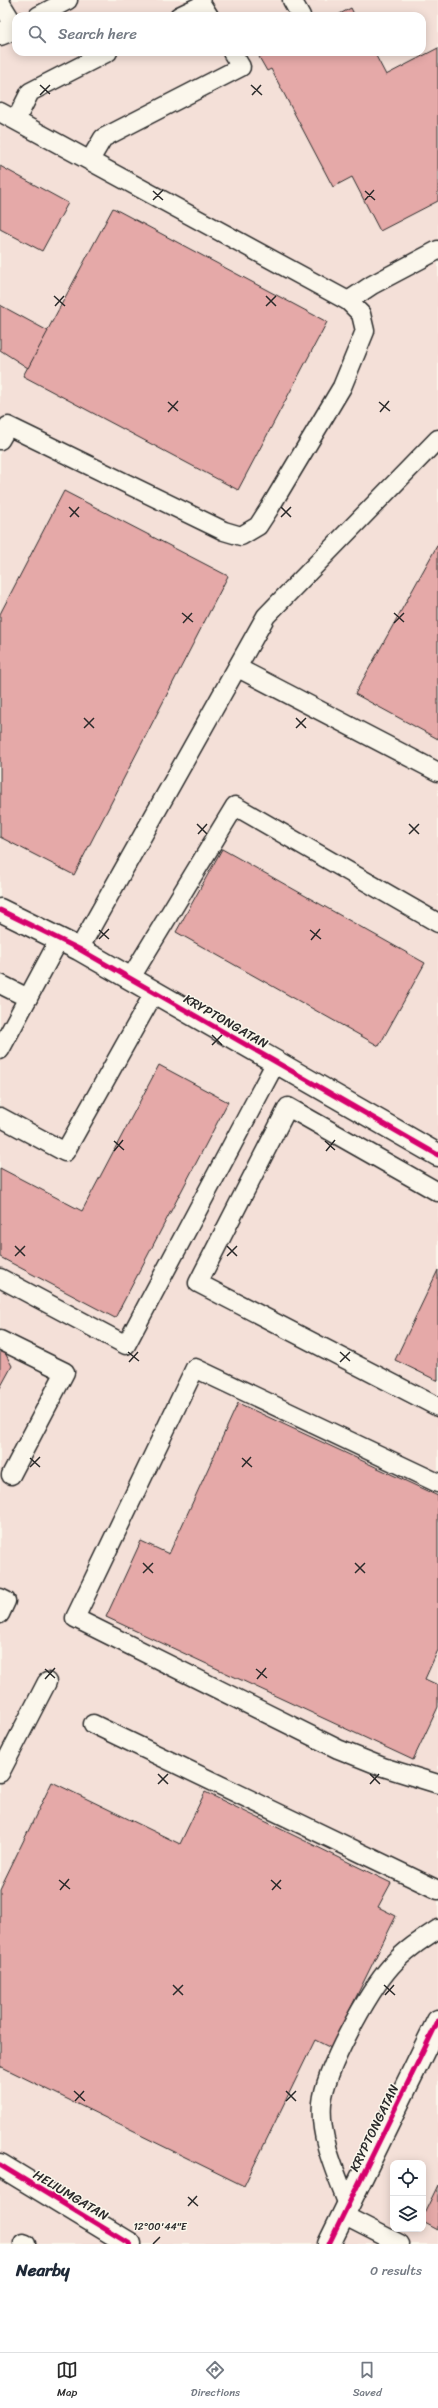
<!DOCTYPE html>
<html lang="en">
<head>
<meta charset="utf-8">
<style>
	:root { --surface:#fff; --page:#f2f2f3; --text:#1f2937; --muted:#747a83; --line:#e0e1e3; --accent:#2b2b2b }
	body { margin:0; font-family:Sriracha,sans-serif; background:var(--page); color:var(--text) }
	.controls { position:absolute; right:12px; bottom:12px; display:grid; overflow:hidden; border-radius:8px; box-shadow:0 2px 10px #0003 }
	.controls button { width:36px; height:36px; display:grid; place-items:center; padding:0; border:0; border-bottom:1px solid var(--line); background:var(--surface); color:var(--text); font:20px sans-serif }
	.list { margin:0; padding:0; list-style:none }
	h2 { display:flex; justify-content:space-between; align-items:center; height:52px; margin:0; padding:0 16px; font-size:17px }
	h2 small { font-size:13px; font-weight:400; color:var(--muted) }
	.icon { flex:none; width:22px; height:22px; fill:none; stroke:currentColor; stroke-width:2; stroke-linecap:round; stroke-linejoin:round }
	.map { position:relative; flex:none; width:438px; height:2244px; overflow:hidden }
	.search { position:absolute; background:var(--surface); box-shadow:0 2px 10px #0003; left:12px; right:12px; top:12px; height:44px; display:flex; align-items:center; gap:10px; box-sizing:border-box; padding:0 14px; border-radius:12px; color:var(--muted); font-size:15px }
	.sheet { height:108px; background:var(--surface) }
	nav { display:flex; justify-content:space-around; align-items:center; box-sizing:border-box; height:56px; border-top:1px solid var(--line); background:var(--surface); font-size:11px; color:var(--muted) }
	nav a { display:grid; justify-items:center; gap:2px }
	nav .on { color:var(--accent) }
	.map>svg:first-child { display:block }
</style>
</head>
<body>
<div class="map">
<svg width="438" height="2244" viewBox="0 0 438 2244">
	<rect width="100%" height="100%" fill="#fbf7ec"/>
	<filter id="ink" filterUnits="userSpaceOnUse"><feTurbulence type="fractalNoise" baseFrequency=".025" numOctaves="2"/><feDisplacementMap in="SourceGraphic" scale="8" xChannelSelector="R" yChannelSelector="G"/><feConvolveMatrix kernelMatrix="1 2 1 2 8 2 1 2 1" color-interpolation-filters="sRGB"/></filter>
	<g filter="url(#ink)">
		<!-- built -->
		<path fill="#f4e0d8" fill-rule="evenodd" d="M0,0H438V2244H0ZM16,16H422V52H16ZM393,2163H423V2229H393Z"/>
		<!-- building -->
		<g fill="#e5a9a8" stroke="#2b2b2b">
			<polygon points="351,8 355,16 336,16"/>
			<polygon points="438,48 438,201 380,231 352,177 333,187 271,69 267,71 259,57 269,52 374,52 386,75"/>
			<polygon points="0,166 68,203 42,251 0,229"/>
			<polygon points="113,208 327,322 238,490 23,376"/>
			<polygon points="0,305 48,331 28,368 0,350"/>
			<polygon points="64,491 228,576 74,875 0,837 0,614"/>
			<polygon points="438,544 438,739 355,694"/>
			<polygon points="222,849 425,963 379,1046 176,932"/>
			<polygon points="159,1065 228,1102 115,1318 0,1257 0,1168 82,1211"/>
			<polygon points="438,1270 438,1381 395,1360"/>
			<polygon points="0,1349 4,1351 12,1366 0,1388"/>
			<polygon points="238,1403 438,1496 438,1650 425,1679 438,1685 438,1707 413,1760 106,1617 141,1541 169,1554"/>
			<polygon points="52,1782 180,1844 205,1792 391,1883 378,1907 396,1916 331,2048 315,2040 244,2186 0,2066 0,1889"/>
			<polygon points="438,2185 438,2230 423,2222 423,2216"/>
		</g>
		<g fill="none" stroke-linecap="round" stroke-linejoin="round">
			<!-- lane casing -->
			<g stroke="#2b2b2b" stroke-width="21">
				<g id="lane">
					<polyline points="292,0 301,16"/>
					<polyline points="0,2 16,28"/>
					<polyline points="38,16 68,0"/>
					<polyline points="179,16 202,5 209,16"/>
					<polyline points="0,112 348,301 361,314 365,331 342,387 269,509 258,526 241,536 224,531 8,426 0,440"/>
					<polyline points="16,120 30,92 108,52"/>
					<polyline points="90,160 103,138 241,67 232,52"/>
					<polyline points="348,301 372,285 438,250"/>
					<polyline points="238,668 438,772"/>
					<polyline points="79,949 266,616 438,439"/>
					<polyline points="130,979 235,806 438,923"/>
					<polyline points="0,984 28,998"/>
					<polyline points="0,1050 59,940"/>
					<polyline points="0,1117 65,1152 154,993"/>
					<polyline points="438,1192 288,1107 198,1283 438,1407"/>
					<polyline points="0,1278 126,1345 276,1062"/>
					<polyline points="0,1340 65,1372 11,1475"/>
					<polyline points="438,1483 195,1368 75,1618 338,1749 383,1767 438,1784"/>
					<polyline points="0,1598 6,1601 0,1614"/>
					<polyline points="93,1724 438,1890"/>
					<polyline points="0,1773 47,1682"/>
					<path d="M348,2205C336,2173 319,2138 322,2103C325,2070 368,1992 391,1966C404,1951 421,1940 438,1929"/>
					<polyline points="343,2215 400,2244"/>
					<polyline points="23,2243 26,2244"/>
				</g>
			</g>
			<!-- street casing -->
			<g stroke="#2b2b2b" stroke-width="25">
				<g id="street">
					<polyline points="0,34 15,28"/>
					<polyline points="0,910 79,949 438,1155"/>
					<polyline points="0,2165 130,2244"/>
					<polyline points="329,2244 438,2021"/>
				</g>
			</g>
			<!-- lane -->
			<use href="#lane" stroke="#fbf7ec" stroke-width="18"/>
			<!-- street -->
			<use href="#street" stroke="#fbf7ec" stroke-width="22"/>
			<!-- cycleway casing -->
			<g stroke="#fbf7ec" stroke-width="8">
				<g id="cycleway">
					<polyline points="0,910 79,949 438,1155"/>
					<polyline points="0,2165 130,2244"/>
					<polyline points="329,2244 438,2021"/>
				</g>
			</g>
			<!-- cycleway -->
			<use href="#cycleway" stroke="#d6006c" stroke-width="5"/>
		</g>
	</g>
	<!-- ticks -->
	<path fill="none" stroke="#2b2b2b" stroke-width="1.5" d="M40,85L50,94M251,85L262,95M40,95L50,85M252,95L261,85M153,191L163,200M365,191L375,200M153,200L163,190M365,200L374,190M54,296L65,306M266,296L276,306M55,306L64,296M266,306L276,296M168,402L178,411M379,402L390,411M168,412L178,401M380,412L389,401M69,507L79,517M281,507L291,517M70,517L79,507M281,517L291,507M182,613L193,622M394,613L404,622M183,623L192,613M394,623L404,613M84,718L94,728M296,718L306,728M84,728L94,718M296,728L306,718M197,824L207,834M409,824L419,834M198,834L207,824M409,834L419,824M99,930L109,939M310,930L321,939M99,939L109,929M311,940L320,929M212,1035L222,1045M212,1045L222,1035M114,1141L124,1150M325,1141L335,1150M114,1151L123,1140M326,1151L335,1140M15,1246L25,1256M227,1246L237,1256M15,1256L25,1246M227,1256L237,1246M128,1352L139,1361M340,1352L350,1361M129,1362L138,1352M340,1362L350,1352M30,1458L40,1467M242,1458L252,1467M30,1467L40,1457M242,1467L251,1457M143,1563L153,1573M355,1563L365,1573M143,1573L153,1563M355,1573L365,1563M45,1669L55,1678M256,1669L267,1678M45,1679L55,1668M257,1679L266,1668M158,1774L168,1784M370,1774L380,1784M158,1784L168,1774M370,1784L379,1774M59,1880L70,1889M271,1880L281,1889M60,1890L69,1879M272,1890L281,1880M173,1985L183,1995M384,1985L395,1995M173,1995L183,1985M385,1995L394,1985M74,2091L85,2101M286,2091L296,2101M75,2101L84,2091M286,2101L296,2091M188,2197L198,2206M188,2206L197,2196M153,2244L160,2237"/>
	<g text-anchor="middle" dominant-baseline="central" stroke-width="3" stroke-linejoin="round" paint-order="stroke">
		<!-- street labels -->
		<g font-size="13" fill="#2b2b2b" stroke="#fbf7ec">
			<text transform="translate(226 1021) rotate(30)">KRYPTONGATAN</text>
			<text transform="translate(374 2128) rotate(-64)">KRYPTONGATAN</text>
			<text transform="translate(71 2195) rotate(31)">HELIUMGATAN</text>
		</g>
	</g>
	<g font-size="10" text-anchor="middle" fill="#2b2b2b" stroke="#fbf7ec" stroke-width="3" stroke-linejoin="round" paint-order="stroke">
		<text x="160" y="2230">12°00'44"E</text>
	</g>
</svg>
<div class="controls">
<button><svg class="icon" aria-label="locate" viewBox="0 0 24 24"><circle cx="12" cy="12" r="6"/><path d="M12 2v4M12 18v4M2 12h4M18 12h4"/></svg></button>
<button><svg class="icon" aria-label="layers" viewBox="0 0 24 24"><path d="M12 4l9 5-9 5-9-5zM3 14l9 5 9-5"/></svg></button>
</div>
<div class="search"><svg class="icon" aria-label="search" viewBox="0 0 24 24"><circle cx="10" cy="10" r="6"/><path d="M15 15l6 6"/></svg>Search here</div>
</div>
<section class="sheet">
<h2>Nearby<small>0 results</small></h2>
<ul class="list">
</ul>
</section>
<nav>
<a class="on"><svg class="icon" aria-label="map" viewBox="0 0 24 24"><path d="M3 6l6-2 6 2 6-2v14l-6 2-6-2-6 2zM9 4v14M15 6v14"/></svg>Map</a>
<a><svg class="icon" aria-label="directions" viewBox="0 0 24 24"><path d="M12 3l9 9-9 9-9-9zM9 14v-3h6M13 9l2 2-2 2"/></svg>Directions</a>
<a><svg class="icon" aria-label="saved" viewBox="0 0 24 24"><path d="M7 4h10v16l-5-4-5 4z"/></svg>Saved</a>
</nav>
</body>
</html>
